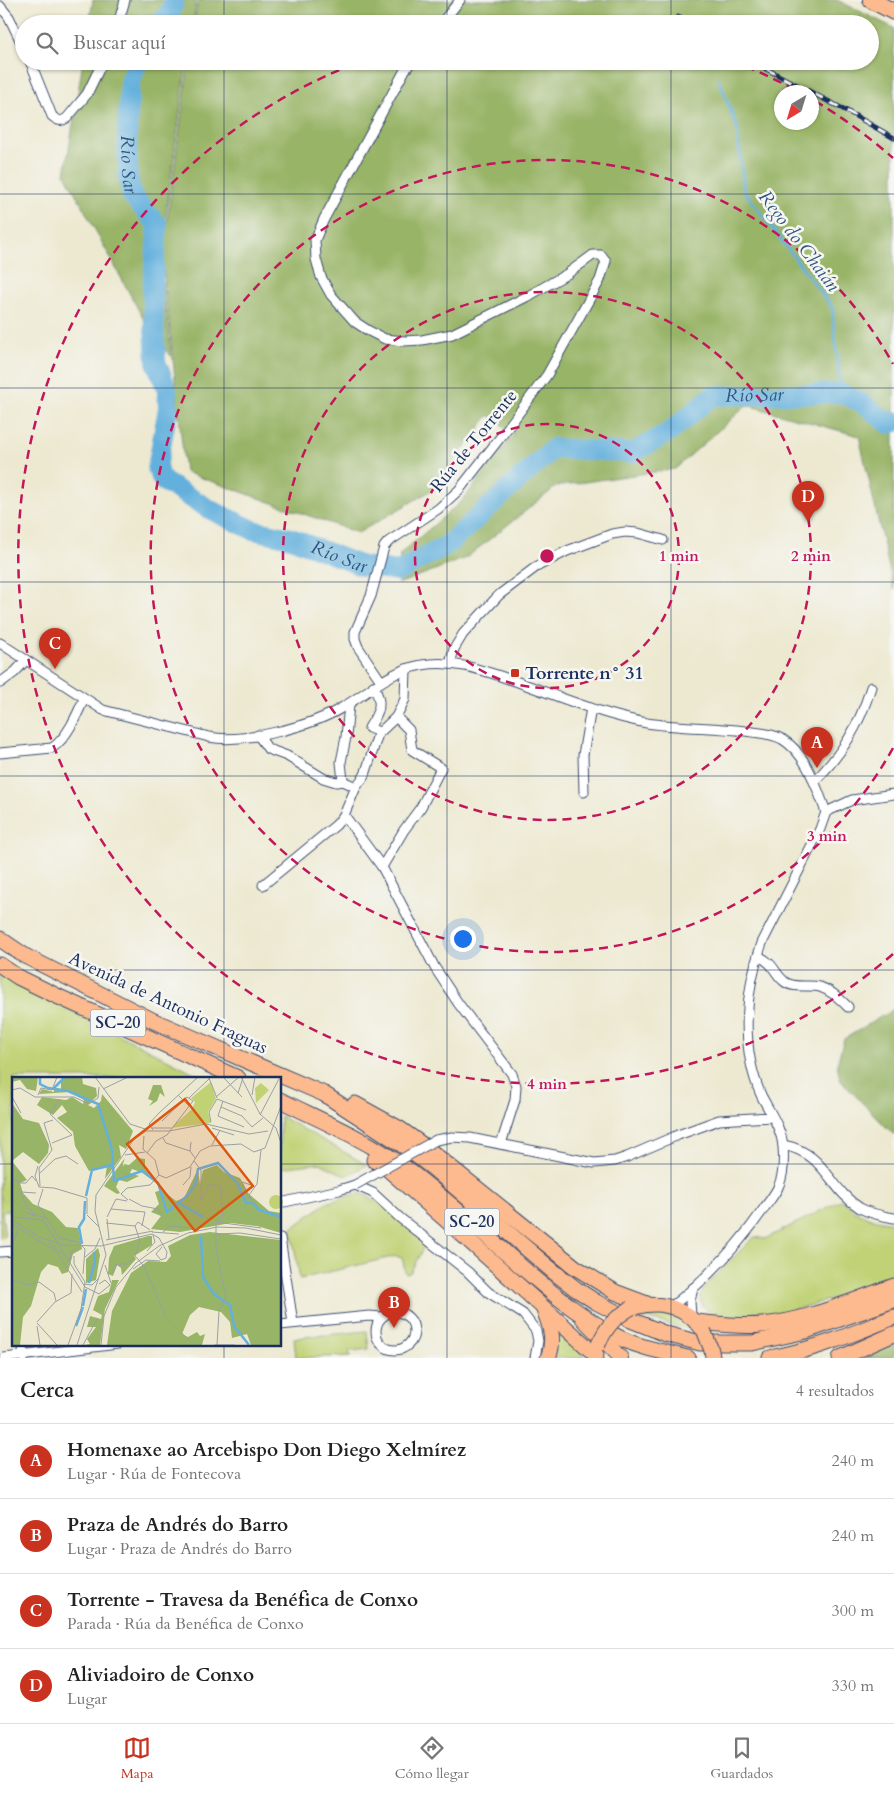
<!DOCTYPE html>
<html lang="es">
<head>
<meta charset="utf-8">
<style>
	:root { --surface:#fff; --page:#f2f2f2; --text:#222; --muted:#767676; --line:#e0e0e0; --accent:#c8321e }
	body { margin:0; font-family:Cardo,serif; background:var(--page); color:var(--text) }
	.compass { position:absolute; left:774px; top:85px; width:45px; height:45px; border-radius:50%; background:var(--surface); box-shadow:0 1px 4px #0004; rotate:218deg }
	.you { position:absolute; left:462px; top:938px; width:18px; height:18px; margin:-12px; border:4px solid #fff; border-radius:50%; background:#1a73e8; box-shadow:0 0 0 8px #1a73e833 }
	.badge { display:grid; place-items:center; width:32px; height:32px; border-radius:50%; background:var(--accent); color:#fff; font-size:16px; font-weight:700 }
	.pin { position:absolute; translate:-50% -41px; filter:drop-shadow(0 1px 2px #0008) }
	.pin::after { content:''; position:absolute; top:26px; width:18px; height:15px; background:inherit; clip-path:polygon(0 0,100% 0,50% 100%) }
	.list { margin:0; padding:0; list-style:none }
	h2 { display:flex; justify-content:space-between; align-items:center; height:65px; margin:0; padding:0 20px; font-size:21px }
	h2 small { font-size:16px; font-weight:400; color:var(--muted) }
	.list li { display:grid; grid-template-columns:32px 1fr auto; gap:15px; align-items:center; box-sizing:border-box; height:75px; padding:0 20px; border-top:1px solid var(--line) }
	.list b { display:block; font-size:19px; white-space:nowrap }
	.list p { margin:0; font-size:16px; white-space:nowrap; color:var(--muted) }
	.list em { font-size:16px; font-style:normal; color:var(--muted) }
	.icon { flex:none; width:28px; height:28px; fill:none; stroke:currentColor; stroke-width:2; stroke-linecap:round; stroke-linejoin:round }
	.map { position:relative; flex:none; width:894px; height:1358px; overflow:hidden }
	.search { position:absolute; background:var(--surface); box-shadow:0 1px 4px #0004; left:15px; right:15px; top:15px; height:55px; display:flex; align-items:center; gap:12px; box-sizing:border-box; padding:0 18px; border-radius:28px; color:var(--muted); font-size:19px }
	.sheet { height:365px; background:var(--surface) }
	nav { display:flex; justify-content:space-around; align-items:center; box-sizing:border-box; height:70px; border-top:1px solid var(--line); background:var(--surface); font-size:14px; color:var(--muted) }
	nav a { display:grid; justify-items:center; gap:2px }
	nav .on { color:var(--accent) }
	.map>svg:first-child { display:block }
</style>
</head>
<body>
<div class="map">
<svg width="894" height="1358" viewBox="0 0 894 1358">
	<rect width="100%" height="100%" fill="#f6f6f2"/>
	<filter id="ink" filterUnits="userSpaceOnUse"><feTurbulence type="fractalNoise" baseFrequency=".02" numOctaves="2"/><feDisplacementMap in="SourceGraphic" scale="10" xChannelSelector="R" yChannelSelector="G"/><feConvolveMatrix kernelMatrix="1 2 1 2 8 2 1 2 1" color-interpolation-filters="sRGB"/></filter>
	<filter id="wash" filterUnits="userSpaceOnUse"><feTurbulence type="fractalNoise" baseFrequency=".0096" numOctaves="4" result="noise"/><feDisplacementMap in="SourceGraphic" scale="20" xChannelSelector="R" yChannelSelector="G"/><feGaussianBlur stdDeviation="1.12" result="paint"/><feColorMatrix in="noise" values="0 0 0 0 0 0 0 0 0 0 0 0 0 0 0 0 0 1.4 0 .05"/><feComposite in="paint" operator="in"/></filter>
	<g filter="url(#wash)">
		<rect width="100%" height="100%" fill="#ede9d1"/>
		<!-- green -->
		<g fill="#c0d274" stroke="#6e8069">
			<polygon points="0,974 204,1078 14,1078 14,1209 2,1212 5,1237 0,1238"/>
			<polygon points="280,1116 367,1165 346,1176 320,1163 280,1168"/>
			<path d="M358,1193C382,1198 408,1227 426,1243L410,1273L406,1274L402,1258L396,1256L300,1279L291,1229L326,1203Z"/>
			<path d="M842,1200C856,1215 875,1221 894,1223V1278C867,1287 703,1350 700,1296L707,1284L754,1237L765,1239Z"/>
			<path d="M647,1313C665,1312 678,1318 692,1330L667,1324L640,1316Z"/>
			<polygon points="556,1327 584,1355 583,1358 555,1358"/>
			<polygon points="367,1331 369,1349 349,1351 350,1356 296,1358 294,1338"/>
		</g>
		<!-- forest -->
		<g fill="#98b466" stroke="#5a7262" fill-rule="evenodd">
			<polygon points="93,0 196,0 193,24 89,24"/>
			<path d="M198,0H837L894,28V590L859,436L747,405L675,469L557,486L466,558L398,584L400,554L462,501L514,434L489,415L432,490L358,533L185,472L162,257L189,61H870V24H194ZM782,92H812V122H782Z"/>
			<polygon points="83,61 187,61 160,257 171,356 151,333 65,174"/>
			<polygon points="894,1009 894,1135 840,1080 837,1064 844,1039"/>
			<polygon points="894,1343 894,1358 864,1358"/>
		</g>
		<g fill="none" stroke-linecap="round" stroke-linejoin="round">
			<!-- stream -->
			<polyline stroke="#64b0dd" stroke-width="3" points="719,79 737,127 744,191 832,307 841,393"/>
			<!-- river -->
			<g stroke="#64b0dd" stroke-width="20">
				<polyline points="160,24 172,9 174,0"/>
				<path id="s1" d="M138,61L130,83L127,132L128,177L132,196L158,225L152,291L156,362L167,390L168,408L157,468L163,481L209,509L253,530L291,538L362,566L399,571L447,545L554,448L632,453L671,431L712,396L841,393L864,404L889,424L894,422"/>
			</g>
		</g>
	</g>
	<g filter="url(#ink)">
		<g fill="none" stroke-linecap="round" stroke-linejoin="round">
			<!-- minor casing -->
			<g stroke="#3a4b6f" stroke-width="11">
				<g id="minor">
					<polyline points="0,6 9,17 24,48"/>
					<polyline points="118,24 125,0"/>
					<polyline points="441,24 460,0"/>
					<path d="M30,61L52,116C58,121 61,122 67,118L87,94L103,61"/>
					<path d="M0,643L103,710L209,737C243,744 313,726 343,707C371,691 389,671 422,665C456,659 487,672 518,682C560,697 603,715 647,723C680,728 713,727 745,731C758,733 771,733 782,739C807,754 816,786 826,812"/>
					<polyline points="450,664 454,649 463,634 499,595 536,567 567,551 612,534 625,532 638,533 663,540"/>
					<polyline points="381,681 358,647 355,639 355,632 371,596 384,547 388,542 438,509 459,490 503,434 547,375 600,280 606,261 601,255 593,255 567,274 530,295 452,334 422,340 404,341 385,339 369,331 355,322 331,295 321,277 316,259 315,240 324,219 405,70 412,61"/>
					<polyline points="0,683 15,672 26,660"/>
					<path d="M373,686C384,703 379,712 369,728L379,732"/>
					<polyline points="258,735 268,749 287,756 323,778 336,782 343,781"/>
					<path d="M0,753L52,748C67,738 77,715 84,699"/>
					<polyline points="343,781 341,762 346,737 349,704"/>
					<path d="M814,782C843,752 859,727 871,687"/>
					<polyline points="356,787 365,775 378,734 396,717 405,699 406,669"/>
					<polyline points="584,792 583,755 591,708"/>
					<polyline points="826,812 852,800 894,794"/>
					<polyline points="344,815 382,867 435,968 458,1003 512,1074 516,1086 515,1100 501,1144"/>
					<polyline points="382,867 404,830 421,807 441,768 412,750 409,730 396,717"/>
					<polyline points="263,885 336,825 344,815 356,787 343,781"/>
					<path d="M758,956C776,964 773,973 785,982C794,989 810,984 820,987C832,991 840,999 848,1007"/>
					<polyline points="436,1140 452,1137 470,1138 594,1163 615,1161 627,1157 678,1135 719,1120 772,1117"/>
					<path d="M783,1145C826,1153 828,1188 860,1208C871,1214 882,1216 894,1218"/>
					<polyline points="280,1203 339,1190 355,1185 373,1193 400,1218 468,1272 488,1292 523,1314 536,1331 538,1341 535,1358"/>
					<polyline points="280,1238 293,1323"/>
					<polyline points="0,1252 14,1251"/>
					<path d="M671,1307C706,1279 740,1244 765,1207C770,1200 776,1193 779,1185C784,1173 784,1159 783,1147C782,1129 769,1111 761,1095C740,1047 745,991 762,943L820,829L826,812"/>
					<circle cx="395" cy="1331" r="19"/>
					<polyline points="691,1317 690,1301 693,1288"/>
					<polyline points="280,1325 369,1316 381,1317"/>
					<polyline points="23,1344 24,1358"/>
					<polyline points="4,1358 118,1344"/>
				</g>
			</g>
			<!-- primary casing -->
			<g stroke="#3a4b6f" stroke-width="16">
				<g id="primary">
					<path d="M637,1307C663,1300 686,1309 703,1330"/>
					<polyline points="583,1319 621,1358"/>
				</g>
			</g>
			<!-- trunk casing -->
			<g stroke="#3a4b6f" stroke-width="17">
				<g id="trunk">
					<polyline points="0,939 25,956 154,1021 324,1094 401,1144 433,1168 554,1272 576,1289 596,1302 631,1320 666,1334 700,1343 752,1343 806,1331 894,1300"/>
					<polyline points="0,965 18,977 59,997 238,1078"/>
					<path d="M280,1100C320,1120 363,1138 400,1164C438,1192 472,1223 507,1254C541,1284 575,1314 616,1336C637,1347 664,1352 688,1358"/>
					<polyline points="355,1104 400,1129 424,1146 575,1267 615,1292 647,1304"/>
					<polyline points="374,1160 389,1170 445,1219 596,1355"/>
					<path d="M544,1310C551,1327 555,1341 548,1358"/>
					<path d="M696,1322C718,1324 739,1327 762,1325C807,1321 851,1301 894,1286"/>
					<path d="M770,1358C814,1350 853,1334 894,1317"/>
					<polyline points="840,1358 894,1334"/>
				</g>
			</g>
			<!-- motorway casing -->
			<g stroke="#3a4b6f" stroke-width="18">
				<polyline id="motorway" points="871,0 894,12"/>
			</g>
			<!-- minor -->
			<use href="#minor" stroke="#fff" stroke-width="9"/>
			<!-- primary -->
			<use href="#primary" stroke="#fcba8e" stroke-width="14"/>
			<!-- trunk -->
			<use href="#trunk" stroke="#fcba8e" stroke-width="15"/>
			<!-- motorway -->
			<use href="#motorway" stroke="#fcba8e" stroke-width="16"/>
			<!-- rail casing -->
			<g stroke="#1b2f5e" stroke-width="5">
				<g id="rail">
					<polyline points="678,17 691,24"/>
					<polyline points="751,61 845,110 894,138"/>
				</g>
			</g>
			<!-- rail -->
			<use href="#rail" stroke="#f6f6f2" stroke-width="3" stroke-dasharray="9" stroke-linecap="butt"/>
			<!-- minor-bridge casing -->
			<g stroke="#3a4b6f" stroke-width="11" stroke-linecap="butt">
				<polyline id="minor-bridge" points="355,1185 436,1140"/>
			</g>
			<!-- primary-bridge casing -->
			<g stroke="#3a4b6f" stroke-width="16" stroke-linecap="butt">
				<g id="primary-bridge">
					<polyline points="704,1331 711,1349 713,1358"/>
					<path d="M598,1345C607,1326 613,1319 631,1308"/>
				</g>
			</g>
			<!-- minor-bridge -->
			<use href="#minor-bridge" stroke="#fff" stroke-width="9"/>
			<!-- primary-bridge -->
			<use href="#primary-bridge" stroke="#fcba8e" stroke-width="14"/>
		</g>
	</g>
	<!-- grid -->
	<path fill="none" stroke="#1b2f5e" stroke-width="1" stroke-opacity="0.55" d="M224,0V24M447,0V24M671,0V24M224,61V1078M447,61V1358M671,61V1358M0,194H894M0,388H894M0,582H894M0,776H894M0,970H894M0,1164H14M280,1164H894M224,1344V1358"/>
	<!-- distance rings -->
	<g fill="none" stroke="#c2185b" stroke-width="2.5" stroke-dasharray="9 6">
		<circle cx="547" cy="556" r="132"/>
		<circle cx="547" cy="556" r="264"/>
		<path d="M893 748A396 396 0 1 1 893 364"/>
		<path d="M893 954A528 528 0 1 1 362 61M732 61A528 528 0 0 1 799 92M815 101A528 528 0 0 1 893 158"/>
	</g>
	<!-- markers -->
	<rect fill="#c8321e" stroke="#f6f6f2" stroke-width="2" x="510" y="668" width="10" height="10" rx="2.5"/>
	<g text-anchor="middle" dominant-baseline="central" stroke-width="5" stroke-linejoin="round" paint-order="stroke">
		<!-- shield labels -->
		<g fill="#f6f6f2" stroke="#5d6b8a" stroke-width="1">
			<rect x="90.5" y="1009.5" width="55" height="27" rx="4"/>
			<rect x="444.5" y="1208.5" width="55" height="27" rx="4"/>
		</g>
		<g font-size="16" font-weight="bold" fill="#1b2f5e">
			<text x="118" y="1023">SC-20</text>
			<text x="472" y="1222">SC-20</text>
		</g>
		<!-- street labels -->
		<g font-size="18" fill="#1b2f5e" stroke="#f6f6f2">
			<text transform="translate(474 441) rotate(-51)">Rúa de Torrente</text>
			<text transform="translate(168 1003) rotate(25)">Avenida de Antonio Fraguas</text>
		</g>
		<!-- poi labels -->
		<g font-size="18" font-weight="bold" fill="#1b2f5e" stroke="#f6f6f2" text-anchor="start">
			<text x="525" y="673">Torrente n° 31</text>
		</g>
		<!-- water labels -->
		<g font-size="19" font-style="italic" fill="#315684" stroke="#f6f6f2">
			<text stroke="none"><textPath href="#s1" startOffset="105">Río Sar</textPath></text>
			<text transform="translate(799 241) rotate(53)">Rego do Chaián</text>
			<text stroke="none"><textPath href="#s1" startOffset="1110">Río Sar</textPath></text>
			<text stroke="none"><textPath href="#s1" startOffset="630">Río Sar</textPath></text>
		</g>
	</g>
	<!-- overview -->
	<g transform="translate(12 1077)">
		<rect width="269" height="269" fill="#ede9d1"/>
		<path d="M199,5L204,22L196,35L199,46L159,51L180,32L183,25L179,21ZM249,6L257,13L244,26L243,11ZM257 125a7 7 0 1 1 14 0a7 7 0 1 1-14 0Z" fill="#c0d274"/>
		<path d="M0,0H26L24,14L15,12L8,3L0,5ZM53,0H70L71,7L84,11L85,19L76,28L82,31L89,24L90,17L121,54L114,72L107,68L109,80L93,102L95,89L77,94L63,69L61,55L45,41L55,35L50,28L41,38L25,28L30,20L54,23L60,20L71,27L72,23L58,15L27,17L30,12L42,15V11L49,12V4ZM141,8H149L153,20L148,16L145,24L137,29L141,24L136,22ZM0,26L11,42L27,46L37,68L36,76L27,87L11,75L0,84L15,103L8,106L11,116L21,127L40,135L54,150L66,151L70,172L61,177L56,195L50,197L46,190L36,187L29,195L19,229L11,240L8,268H0ZM113,81L111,87V90L112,87L117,88L125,81L133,82V92L138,98L120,92L118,96L127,99L115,105L107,103L104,110L108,116L105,117L92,109ZM205,88L212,95L228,101L237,117L257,134L269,136V156L245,149L219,146L168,155L139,152L149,139L139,135L147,127L143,115L150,113L164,124L172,121L186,92L188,107L191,93ZM198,155L269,163V268H239L235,257L220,261L218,245L209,235L187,230L178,238L170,257L176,260L185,255L188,259L193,257L190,268H95L100,234L119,196L136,184L154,185L159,179L156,169L178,158ZM136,159H140V168L122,179L124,182L110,198L109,191L105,188L101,199L96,197L97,181L102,169ZM86,171L88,178L84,203L74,206V182ZM100,203H107L93,232L88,268H73L78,267L75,262L84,250H75L78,239L89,242L90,238L81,233L86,219L97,215Z" fill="#98b466"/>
		<path fill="none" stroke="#64b0dd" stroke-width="2.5" d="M28,0V7L36,11L56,14L86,27L100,73L102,104L130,94L146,106L155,135L175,119L183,108L186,92L206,86L226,107L234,126H241L247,133L269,140M42,11L53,0M74,119L80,93L100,88M167,126L191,140M189,159L191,200L202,217L218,228L222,249L237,268M70,167L67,150L72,142L73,124M77,206L83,185L82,175M71,229L74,212M64,249L71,230"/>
		<path fill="none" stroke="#999fa3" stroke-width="1" d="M83,0L118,47L136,53M211,0L230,20M229,0L248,37L264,51L269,66M197,1L205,21M91,12L116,0M0,13L8,11L23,20H62L77,27L86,21L87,10M226,16L231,1M26,18L29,11L40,13L45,0M166,18L177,29M240,18L243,0M0,20L9,36M204,20L227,0M177,21L199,0M205,22L234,33M211,24L206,39L232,50M209,30L230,39L240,50L251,41M146,37L186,0M248,38L268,0M199,45L197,35L205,22M140,51H159M200,51L222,58M141,53L137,47L146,37M132,59L131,72L143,83L147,98M151,61L154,66L178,74M179,65L178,74L183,81M40,66L60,58L38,37L48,22M200,68L208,53M135,76L144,64L155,58L181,24L175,20L150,44M113,78L133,75M182,84L189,93V123M26,89L23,99L27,110M27,97L43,82L54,79L66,87M147,98L154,101L178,90L188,74L198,69L229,67L242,75L253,71L269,29M0,100L8,106H14L20,99L24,104M171,108L178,100L179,90M28,109L27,91L40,73L32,46L41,43M27,110L42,111L75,121M31,112L26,128L47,161L66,165L73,172L71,197M9,115L15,130L23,138M9,115L24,116M237,121L230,105L242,109M0,122L14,136L35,141M117,122L130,129L146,132L150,139M116,123L109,117L115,111L138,108L147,98M189,123L198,107L208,109L211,139L204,145V173L214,220L207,234L205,268M242,129L237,118L245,107L249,73M99,132L133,135L130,149M75,137V121M75,138L87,150M0,140L31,143L73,210L87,217L98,208L93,203L87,207M95,140L104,122L115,124M95,142L97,162M0,143L27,160L52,168L89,169L140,157L147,161L155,175L154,181L149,183L144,177L150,170M204,145L249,151M94,146L123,149L126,145L138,153M0,147L45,175L70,215M123,149L128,164L123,179L132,189L154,240L182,268M140,155L167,157M151,155L158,149L180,151M205,157L228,156L269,162M94,163L141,154M37,166L50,177M135,174L143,165L141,158M73,180L83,172L88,161M58,184L59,175L66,171M93,188L99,206M121,192L134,183L148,184M101,196L105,187H115L123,180M0,203L1,165L6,153M0,203L17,208L27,205L42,216L44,224M72,207L80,208L86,202M25,245L43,225L59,216L60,197M25,246L45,268M25,249L28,268M56,268L69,232L73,205L62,187V179M65,268L94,178L83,134L84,118L122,62L134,54H157L194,47L237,57L256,54M71,268L85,242M89,268L92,239L104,210L124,186L147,169L176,156L205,150L234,151L269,158M202,268H223"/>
		<path fill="#de5710" fill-opacity="0.15" stroke="#de5710" stroke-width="2.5" d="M173,22L241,109L183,154L115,67Z"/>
		<rect width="269" height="269" fill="none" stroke="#1b2f5e" stroke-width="2.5"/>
	</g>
	<circle cx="547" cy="556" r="8" fill="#c2185b" stroke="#f6f6f2" stroke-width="2.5"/>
	<g font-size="15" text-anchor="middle" font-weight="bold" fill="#c2185b" stroke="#f6f6f2" stroke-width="5" stroke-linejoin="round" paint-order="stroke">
		<text x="679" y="561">1 min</text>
		<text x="811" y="561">2 min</text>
		<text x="827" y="841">3 min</text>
		<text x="547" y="1089">4 min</text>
	</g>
</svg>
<svg class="compass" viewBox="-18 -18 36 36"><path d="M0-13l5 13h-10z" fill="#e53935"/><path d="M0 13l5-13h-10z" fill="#767676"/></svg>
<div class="you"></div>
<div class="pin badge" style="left:817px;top:768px">A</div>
<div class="pin badge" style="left:394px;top:1328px">B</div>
<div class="pin badge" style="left:55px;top:669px">C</div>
<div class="pin badge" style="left:808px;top:522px">D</div>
<div class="search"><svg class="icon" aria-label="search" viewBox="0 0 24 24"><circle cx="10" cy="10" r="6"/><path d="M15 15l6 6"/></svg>Buscar aquí</div>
</div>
<section class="sheet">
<h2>Cerca<small>4 resultados</small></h2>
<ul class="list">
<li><span class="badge">A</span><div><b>Homenaxe ao Arcebispo Don Diego Xelmírez</b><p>Lugar · Rúa de Fontecova</p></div><em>240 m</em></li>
<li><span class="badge">B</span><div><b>Praza de Andrés do Barro</b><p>Lugar · Praza de Andrés do Barro</p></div><em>240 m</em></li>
<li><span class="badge">C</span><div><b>Torrente - Travesa da Benéfica de Conxo</b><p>Parada · Rúa da Benéfica de Conxo</p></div><em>300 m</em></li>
<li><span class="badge">D</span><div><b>Aliviadoiro de Conxo</b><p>Lugar</p></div><em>330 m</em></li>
</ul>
</section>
<nav>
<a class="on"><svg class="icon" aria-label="map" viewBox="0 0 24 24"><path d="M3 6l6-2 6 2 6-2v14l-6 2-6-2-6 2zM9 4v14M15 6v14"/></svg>Mapa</a>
<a><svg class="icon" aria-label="directions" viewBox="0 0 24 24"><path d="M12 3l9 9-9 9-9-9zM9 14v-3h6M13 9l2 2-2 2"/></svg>Cómo llegar</a>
<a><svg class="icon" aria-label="saved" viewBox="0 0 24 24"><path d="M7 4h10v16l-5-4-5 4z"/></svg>Guardados</a>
</nav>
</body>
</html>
